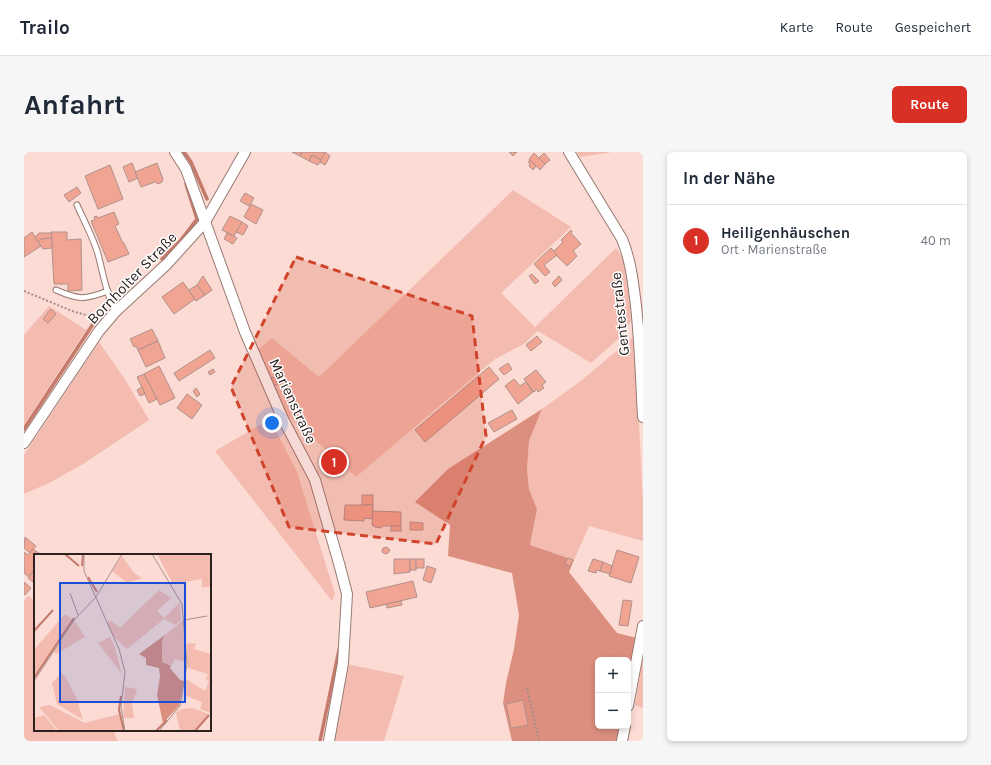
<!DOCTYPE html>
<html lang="de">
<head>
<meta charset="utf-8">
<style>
	:root { --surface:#fff; --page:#f6f6f7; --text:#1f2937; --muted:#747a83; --line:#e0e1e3; --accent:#d93025 }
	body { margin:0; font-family:Karla,sans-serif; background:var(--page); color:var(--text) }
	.controls { position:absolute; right:12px; bottom:12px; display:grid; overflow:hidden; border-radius:6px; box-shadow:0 2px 6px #0003 }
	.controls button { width:36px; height:36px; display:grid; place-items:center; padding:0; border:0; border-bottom:1px solid var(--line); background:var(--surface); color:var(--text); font:20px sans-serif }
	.you { position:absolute; left:248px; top:271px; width:14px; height:14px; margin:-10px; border:3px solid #fff; border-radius:50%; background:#1a73e8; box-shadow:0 0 0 6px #1a73e833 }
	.badge { display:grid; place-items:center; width:26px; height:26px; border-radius:50%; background:var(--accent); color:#fff; font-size:13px; font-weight:700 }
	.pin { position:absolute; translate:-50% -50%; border:2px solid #fff; box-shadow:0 1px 4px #0006 }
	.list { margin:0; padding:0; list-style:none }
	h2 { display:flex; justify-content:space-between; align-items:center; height:52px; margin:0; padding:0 16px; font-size:17px }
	h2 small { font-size:13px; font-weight:400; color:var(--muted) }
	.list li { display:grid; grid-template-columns:26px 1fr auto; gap:12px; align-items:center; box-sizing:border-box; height:72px; padding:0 16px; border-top:1px solid var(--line) }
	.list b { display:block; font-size:15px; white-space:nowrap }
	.list p { margin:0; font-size:13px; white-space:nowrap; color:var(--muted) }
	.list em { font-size:13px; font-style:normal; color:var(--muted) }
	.map { position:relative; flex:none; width:619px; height:589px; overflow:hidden; border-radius:6px }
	header { display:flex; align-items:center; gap:24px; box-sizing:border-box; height:56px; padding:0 20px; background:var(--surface); border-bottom:1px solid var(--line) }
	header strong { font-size:19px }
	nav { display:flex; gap:22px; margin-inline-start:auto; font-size:14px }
	.intro { display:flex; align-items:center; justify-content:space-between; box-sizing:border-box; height:96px; padding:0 24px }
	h1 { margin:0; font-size:28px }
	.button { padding:10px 18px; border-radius:6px; background:var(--accent); color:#fff; font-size:14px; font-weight:700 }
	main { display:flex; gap:24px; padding:0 24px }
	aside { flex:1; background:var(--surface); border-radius:6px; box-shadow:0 2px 6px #0003 }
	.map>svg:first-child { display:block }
</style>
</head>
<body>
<header>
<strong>Trailo</strong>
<nav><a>Karte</a><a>Route</a><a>Gespeichert</a></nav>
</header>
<div class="intro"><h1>Anfahrt</h1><a class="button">Route</a></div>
<main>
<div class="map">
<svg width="619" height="589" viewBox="0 0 619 589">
	<rect width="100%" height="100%" fill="#fbdbd3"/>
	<!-- green -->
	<g fill="#f4bcb0">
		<polygon points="553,0 588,0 556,5"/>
		<polygon points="489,38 547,75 477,141 511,175 592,96 600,108 604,125 607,169 600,182 567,211 514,179 500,192 471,207 332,325 261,261 233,198 248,186 295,225"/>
		<polygon points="25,154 62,178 0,273 0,183"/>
		<polygon points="608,186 611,192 619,352 619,389 565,374 550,408 506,393 513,357 505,337 503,318 505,289 518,257 558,228"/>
		<polygon points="75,190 102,229 125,268 59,312 25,331 0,342 0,303"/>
		<polygon points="246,267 273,320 311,442 308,449 191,299"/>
		<polygon points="4,444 11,449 11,578 89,578 94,589 0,589 0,449"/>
		<polygon points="619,503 619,556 611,553"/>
		<polygon points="323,512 380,524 360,589 309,589"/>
	</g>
	<!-- forest -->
	<polygon fill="#dc8f7f" points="518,257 505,289 503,318 505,337 513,357 506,393 550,408 545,420 593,481 613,486 604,536 604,508 574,508 574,574 597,574 594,589 488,589 479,551 482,531 490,497 495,463 488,421 424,404 426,373 391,350 424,317"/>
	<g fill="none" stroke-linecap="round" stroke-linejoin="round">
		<!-- stream -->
		<g stroke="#c57a6b" stroke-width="3.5">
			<polyline points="160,0 167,10 183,47"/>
			<polyline points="138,107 157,88 173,67 162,32"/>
			<polyline points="0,277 69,172"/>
			<polyline points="296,589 315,498"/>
		</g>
	</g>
	<!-- building -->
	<g fill="#f2a493" stroke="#af918b">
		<polygon points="268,0 278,0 276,4"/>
		<polygon points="278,0 301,0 297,8 288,3 285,9 276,4"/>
		<polygon points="301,0 306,4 301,13 296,10"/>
		<polygon points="485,0 493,0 489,4"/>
		<polygon points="510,1 521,12 516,18 505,7"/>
		<polygon points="520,1 526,8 521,12 515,6"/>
		<polygon points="288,3 297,8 294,13 285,9"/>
		<polygon points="506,8 512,14 509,18 505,14 506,12 504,10"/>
		<polygon points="108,11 114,26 105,30 99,15"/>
		<polygon points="133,11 139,27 138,30 134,32 131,30 117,35 111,20"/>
		<polygon points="86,13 99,47 74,57 61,24"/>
		<polygon points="53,35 57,41 45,50 40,43"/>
		<polygon points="221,41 230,46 225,54 216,49"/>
		<polygon points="227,52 239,58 232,72 220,65"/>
		<polygon points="90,60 95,72 91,74 99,91 100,91 105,102 84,110 67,69 71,68 70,65 73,64 74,66"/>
		<polygon points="206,64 218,70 210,84 198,78"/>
		<polygon points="218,70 224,74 219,83 212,80"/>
		<polygon points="547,78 548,80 547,81 557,92 549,99 553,104 543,114 529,100 539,90 537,88"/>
		<polygon points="8,80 17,94 0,105 0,86"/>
		<polygon points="27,80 43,80 43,88 57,87 58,138 44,139 44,132 30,132"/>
		<polygon points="15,81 27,81 28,86 17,87 14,90 11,85"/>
		<polygon points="203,81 213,86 209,92 200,87"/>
		<polygon points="28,86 28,96 19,97 14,90 17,87"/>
		<polygon points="527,96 533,103 520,113 526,120 521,124 510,112"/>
		<polygon points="508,122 515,129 511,132 505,124"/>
		<polygon points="179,124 188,138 181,143 173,133"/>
		<polygon points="535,124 538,128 531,135 528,131"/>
		<polygon points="159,130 171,147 150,162 138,145"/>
		<polygon points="173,133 181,143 172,149 165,138"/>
		<polygon points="27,157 32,162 24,171 19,167"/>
		<polygon points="128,177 134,189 114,198 112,194 110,195 106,187"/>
		<polygon points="513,184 518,190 507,199 502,193"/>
		<polygon points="134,189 141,206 122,215 114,198"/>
		<polygon points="186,198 191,206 155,229 150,221"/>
		<polygon points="484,211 488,217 480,223 475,217"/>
		<polygon points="135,214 151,246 136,253 120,222"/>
		<polygon points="465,215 475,227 401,290 391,278"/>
		<polygon points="189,217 191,220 186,223 184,220"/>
		<polygon points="512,218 522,230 518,233 520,236 514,240 513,237 510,240 500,227"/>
		<polygon points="120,222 133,247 125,251 113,225"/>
		<polygon points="251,225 254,232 250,233 247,226"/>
		<polygon points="490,227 496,234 502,230 509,240 494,252 481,234"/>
		<polygon points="118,235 121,242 116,244 113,238"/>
		<polygon points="172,236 176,242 173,245 169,239"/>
		<polygon points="163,242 178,253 168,267 153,256"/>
		<polygon points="488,258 493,267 470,280 464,271"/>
		<rect x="338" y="343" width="11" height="10"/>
		<polygon points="321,353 349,353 349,367 340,366 340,369 320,368"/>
		<polygon points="349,359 377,360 377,374 359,374 357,376 351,375 348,373"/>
		<polygon points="386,370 399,371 399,378 386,378"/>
		<rect x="367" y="374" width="10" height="5"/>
		<polygon points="1,385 12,394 6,401 0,396"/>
		<polygon points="363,395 366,398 364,401 361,402 358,400 359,396"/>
		<polygon points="9,397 16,402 16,403 11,403 11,417 5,425 0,421 0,400 4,403"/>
		<polygon points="593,398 615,405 607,431 585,424"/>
		<polygon points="544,406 549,408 546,414 541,412"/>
		<polygon points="370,407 386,407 386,420 370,422"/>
		<rect x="386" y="407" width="6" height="11"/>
		<rect x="392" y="407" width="8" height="9"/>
		<polygon points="569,407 579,410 576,419 573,418 572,421 564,419"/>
		<polygon points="579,410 588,414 586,422 576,419"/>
		<polygon points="403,414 412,417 407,431 399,428"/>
		<polygon points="10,418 11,427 9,430 4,426"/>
		<polygon points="389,429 393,445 346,456 342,440"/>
		<polygon points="0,430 7,436 1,443 0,442"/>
		<polygon points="599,448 608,449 604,474 595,473"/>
		<polygon points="377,449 378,453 363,456 362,452"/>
		<polygon points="499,548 504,573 487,576 482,552"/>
	</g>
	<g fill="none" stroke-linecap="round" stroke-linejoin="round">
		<!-- lane casing -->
		<g stroke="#977a73" stroke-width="7">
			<g id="lane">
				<path d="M53,53C60,69 69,85 74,102C79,121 82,142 92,159"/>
				<path d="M32,138C55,148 60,148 84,139"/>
			</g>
		</g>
		<!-- street casing -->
		<g stroke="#977a73" stroke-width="12">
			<g id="street">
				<polyline points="151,0 162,17 221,180 258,265 291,328 316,415 323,442 319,511 305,589"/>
				<path d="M545,0L598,87C607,109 609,130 612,154C616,191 617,228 619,265"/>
				<polyline points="0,291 75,179 92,159 143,112 181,70 221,0"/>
				<polyline points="604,554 619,474"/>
				<polyline points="598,589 601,574"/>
			</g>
		</g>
		<!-- path -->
		<g stroke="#a48d87" stroke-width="2" stroke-dasharray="2 2" stroke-linecap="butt">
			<polyline points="0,139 48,159 72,166"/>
			<polyline points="503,536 515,589"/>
		</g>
		<!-- lane -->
		<use href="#lane" stroke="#fff" stroke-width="5"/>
		<!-- street -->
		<use href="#street" stroke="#fff" stroke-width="10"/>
	</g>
	<!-- marked area -->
	<path fill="#d0442b" fill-opacity="0.2" stroke="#d0442b" stroke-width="3" stroke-dasharray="8 5" stroke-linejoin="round" d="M272,105L448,164L462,284L412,392L265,375L207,235Z"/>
	<g text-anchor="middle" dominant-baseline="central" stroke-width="3" stroke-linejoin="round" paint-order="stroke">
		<!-- street labels -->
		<g font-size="15" fill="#2d211f" stroke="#fff">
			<text transform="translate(108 126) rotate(-46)">Bornholter Straße</text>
			<text transform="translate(596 162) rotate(-96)">Gentestraße</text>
			<text transform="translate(269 249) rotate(65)">Marienstraße</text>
		</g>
	</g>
	<!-- overview -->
	<g transform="translate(10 402)">
		<rect width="177" height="177" fill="#fbdbd3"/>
		<path d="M123,0H177V33H168V25L139,30ZM88,2L100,19L108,24L93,29L78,17ZM125,36L137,44L123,57L130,64L146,48L147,66L141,71L130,65L93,95L79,82L73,69L76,66L86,74ZM31,60L38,65L0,123V96ZM149,66L152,108L141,105L137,112L128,108V87L131,81ZM41,67L51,83L22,100L20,98ZM76,83L81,94L88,120L64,89ZM162,89L160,95L177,100V159L166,155L168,148L150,141L152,125L171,137L175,127L172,125L174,120L154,114L152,90ZM27,119L31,122L43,145L49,166L23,150L18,129ZM91,133L103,135L98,150L100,164H89ZM16,151L51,169L85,160L89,177H25L5,153ZM158,154L175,160L161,177H146L142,159L148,155ZM10,161L23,177H0V164Z" fill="#f4bcb0"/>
		<path d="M131,81L128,87V108L137,112L136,114L146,126L150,127L145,152L129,169L123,141L126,123L125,114L112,111V104L105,100Z" fill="#dc8f7f"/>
		<path fill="none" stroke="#c57a6b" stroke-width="2" d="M31,0L45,12M48,12L49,0M54,23L63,38M0,77L19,56M0,124L40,64M87,142L85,156L90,177M122,177L133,166M161,177L175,161"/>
		<path fill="none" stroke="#a9918b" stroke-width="1" d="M50,0V17L85,95L91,118L87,153L91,177M118,0L148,50L153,110L146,152L125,177M36,39L44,61M150,66L173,62M0,127L41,65L62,43L88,0"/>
		<path fill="#1d4ed8" fill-opacity="0.15" stroke="#1d4ed8" stroke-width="2" d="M26,29H151V148H26Z"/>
		<rect width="177" height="177" fill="none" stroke="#2d211f" stroke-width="2"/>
	</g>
</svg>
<div class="controls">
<button>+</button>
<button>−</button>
</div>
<div class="you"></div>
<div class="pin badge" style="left:310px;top:310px">1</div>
</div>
<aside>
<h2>In der Nähe<small></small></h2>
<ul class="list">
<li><span class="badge">1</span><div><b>Heiligenhäuschen</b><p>Ort · Marienstraße</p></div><em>40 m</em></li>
</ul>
</aside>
</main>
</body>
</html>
